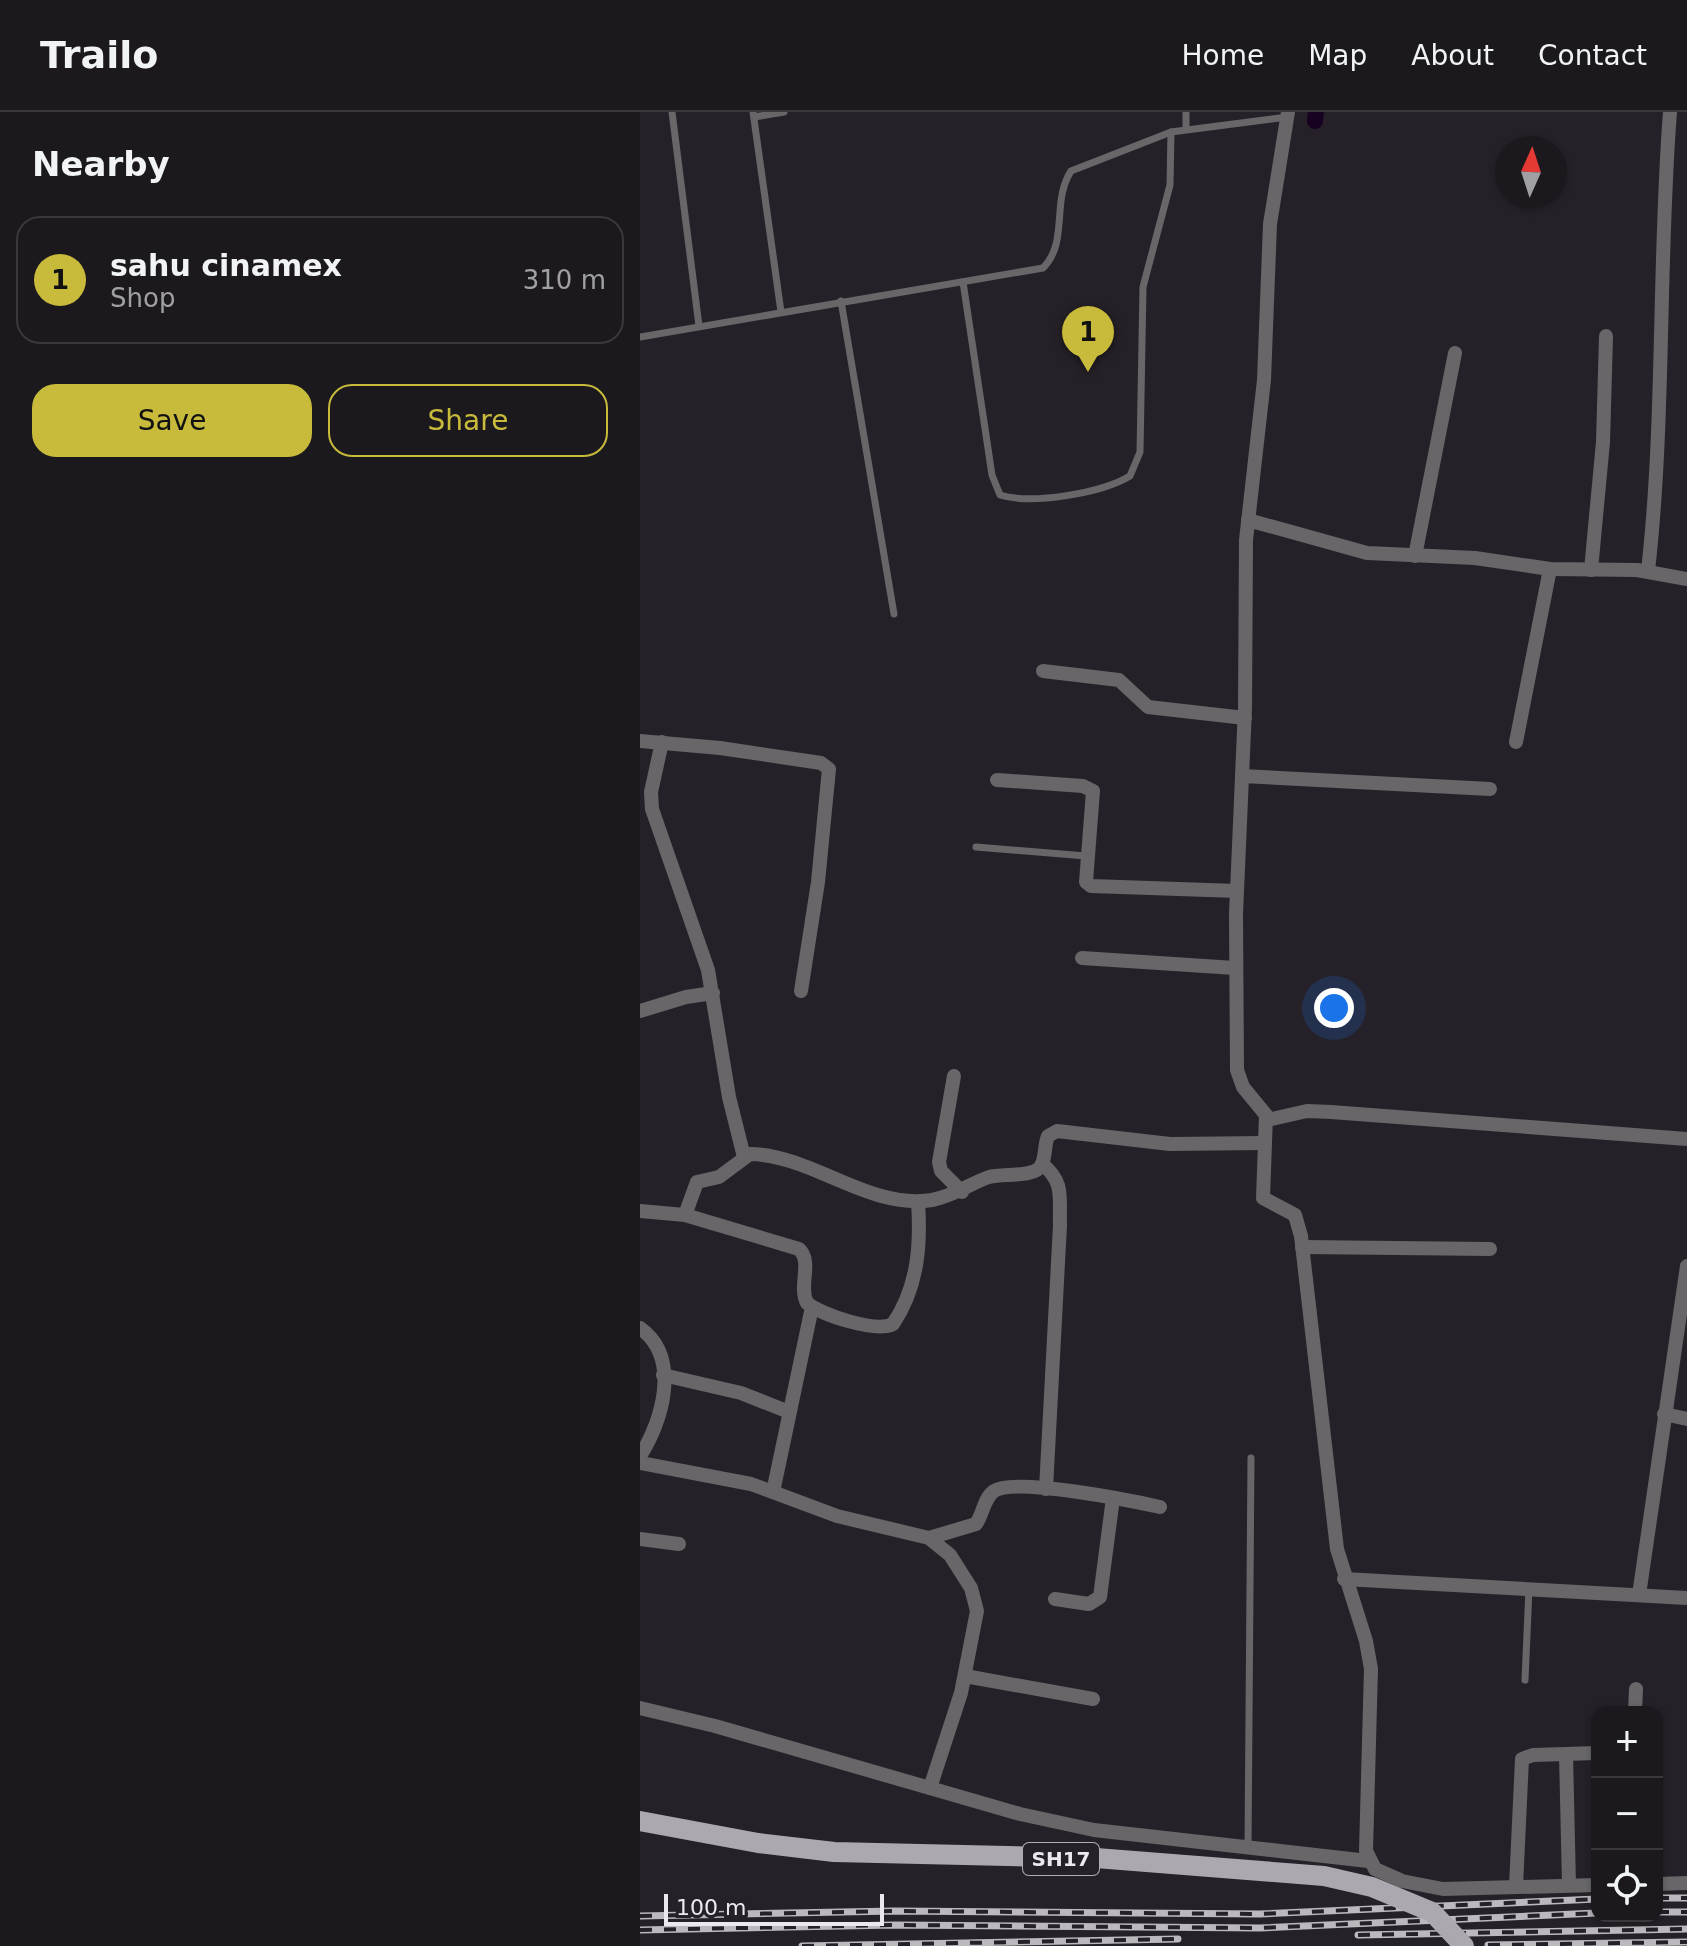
<!DOCTYPE html>
<html lang="en">
<head>
<meta charset="utf-8">
<style>
	:root { --surface:#1c191e; --page:#252227; --text:#f1f3f6; --muted:#a0a0a4; --line:#3a383c; --accent:#c8bb3b }
	body { margin:0; font-family:"DejaVu Sans",sans-serif; background:var(--page); color:var(--text) }
	.controls { position:absolute; right:24px; bottom:24px; display:grid; overflow:hidden; border-radius:16px; box-shadow:0 2px 6px #0004 }
	.controls button { width:72px; height:72px; display:grid; place-items:center; padding:0; border:0; border-bottom:2px solid var(--line); background:var(--surface); color:var(--text); font:40px sans-serif }
	.compass { position:absolute; left:855px; top:24px; width:72px; height:72px; border-radius:50%; background:var(--surface); box-shadow:0 2px 6px #0004; rotate:3deg }
	.scale { position:absolute; left:24px; bottom:20px; width:220px; box-sizing:border-box; padding-left:8px; border:4px solid #ece9ee; border-top:0; font-size:22px; line-height:28px; white-space:nowrap; color:#ece9ee; -webkit-text-stroke:6px #262128; paint-order:stroke }
	.you { position:absolute; left:694px; top:896px; width:28px; height:28px; margin:-20px; border:6px solid #fff; border-radius:50%; background:#1a73e8; box-shadow:0 0 0 12px #1a73e833 }
	.badge { display:grid; place-items:center; width:52px; height:52px; border-radius:50%; background:var(--accent); color:#111; font-size:26px; font-weight:700 }
	.pin { position:absolute; translate:-50% -66px; filter:drop-shadow(0 2px 4px #0008) }
	.pin::after { content:''; position:absolute; top:42px; width:28px; height:24px; background:inherit; clip-path:polygon(0 0,100% 0,50% 100%) }
	.list { margin:0; padding:0; list-style:none }
	h2 { display:flex; justify-content:space-between; align-items:center; height:104px; margin:0; padding:0 32px; font-size:34px }
	h2 small { font-size:26px; font-weight:400; color:var(--muted) }
	.list li { display:grid; grid-template-columns:52px 1fr auto; gap:24px; align-items:center; box-sizing:border-box; height:128px; margin:0 16px 16px; padding:0 16px; border:2px solid var(--line); border-radius:24px }
	.list b { display:block; font-size:30px; white-space:nowrap }
	.list p { margin:0; font-size:26px; white-space:nowrap; color:var(--muted) }
	.list em { font-size:26px; font-style:normal; color:var(--muted) }
	.actions { display:flex; gap:16px; padding:24px 32px }
	.actions a { flex:1; padding:18px 0; border:2px solid var(--accent); border-radius:24px; text-align:center; font-size:28px; color:var(--accent) }
	.actions .main { background:var(--accent); color:#111 }
	.icon { flex:none; width:44px; height:44px; fill:none; stroke:currentColor; stroke-width:2; stroke-linecap:round; stroke-linejoin:round }
	.map { position:relative; flex:none; width:1047px; height:1834px; overflow:hidden }
	header { display:flex; align-items:center; gap:48px; box-sizing:border-box; height:112px; padding:0 40px; background:var(--surface); border-bottom:2px solid var(--line) }
	header strong { font-size:38px }
	nav { display:flex; gap:44px; margin-inline-start:auto; font-size:28px }
	main { display:flex }
	aside { flex:1; background:var(--surface) }
	.map>svg:first-child { display:block }
</style>
</head>
<body>
<header>
<strong>Trailo</strong>
<nav><a>Home</a><a>Map</a><a>About</a><a>Contact</a></nav>
</header>
<main>
<aside>
<h2>Nearby<small></small></h2>
<ul class="list">
<li><span class="badge">1</span><div><b>sahu cinamex</b><p>Shop</p></div><em>310 m</em></li>
</ul>
<div class="actions"><a class="main">Save</a><a>Share</a></div>
</aside>
<div class="map">
<svg width="1047" height="1834" viewBox="0 0 1047 1834">
	<rect width="100%" height="100%" fill="#262128"/>
	<g fill="none" stroke-linecap="round" stroke-linejoin="round">
		<!-- canal -->
		<polyline stroke="#180222" stroke-width="16" points="675,9 676,0"/>
		<!-- service -->
		<g stroke="#686669" stroke-width="7">
			<polyline points="32,0 59,214"/>
			<polyline points="113,0 141,200"/>
			<polyline points="546,0 546,17"/>
			<polyline points="114,5 144,0"/>
			<path d="M323,170L352,363L360,383C392,393 462,381 490,364L500,340L503,175L530,73L531,20"/>
			<polyline points="201,189 254,502"/>
			<path d="M0,225L403,156C429,130 411,90 431,59L531,20L647,5"/>
			<polyline points="336,735 446,744"/>
			<polyline points="885,1568 889,1476"/>
			<polyline points="608,1736 611,1346"/>
		</g>
		<!-- minor -->
		<g stroke="#686669" stroke-width="14">
			<polyline points="648,0 630,112 624,268 606,428 605,596 596,802 597,958 603,975 626,1003 623,1086 655,1103 661,1124 697,1437 726,1529 731,1557 726,1739 735,1757 762,1769 803,1777 957,1773"/>
			<polyline points="608,408 727,441 835,446 910,457 997,458 1047,467"/>
			<polyline points="775,444 815,241"/>
			<polyline points="951,458 963,330 966,224"/>
			<path d="M1008,459C1025,307 1018,153 1030,0"/>
			<polyline points="403,559 479,568 508,595 605,606"/>
			<polyline points="0,629 80,636 181,651 189,657 178,770 161,879"/>
			<polyline points="22,630 11,680 12,697 68,858 89,985 104,1045"/>
			<polyline points="876,630 910,457"/>
			<polyline points="602,664 850,677"/>
			<polyline points="357,668 443,674 453,679 446,770 451,774 597,779"/>
			<polyline points="442,846 595,856"/>
			<polyline points="0,899 46,885 73,881"/>
			<polyline points="314,964 299,1050 301,1059 322,1080"/>
			<polyline points="627,1008 667,999 691,1000 1047,1027"/>
			<path d="M402,1052C425,1070 419,1086 420,1113L406,1377"/>
			<path d="M0,1099L45,1103L159,1137C173,1150 158,1174 167,1191C182,1203 236,1221 253,1212C278,1175 281,1133 278,1090"/>
			<path d="M45,1103L57,1070L79,1065L110,1042C173,1043 228,1098 292,1088C314,1084 329,1072 349,1065C362,1061 394,1066 401,1054C406,1046 404,1033 408,1024L417,1019L530,1032L625,1031"/>
			<polyline points="662,1135 850,1137"/>
			<path d="M0,1216C41,1245 23,1309 0,1344"/>
			<polyline points="23,1263 101,1281 149,1300"/>
			<polyline points="1024,1302 1047,1307"/>
			<polyline points="0,1351 111,1372 197,1404 289,1426 310,1443 331,1476 337,1499 321,1581 290,1676"/>
			<polyline points="133,1380 172,1195"/>
			<path d="M289,1426L336,1412C343,1402 344,1386 354,1379C375,1365 493,1389 520,1395"/>
			<polyline points="0,1427 39,1432"/>
			<polyline points="704,1467 1047,1486"/>
			<polyline points="999,1483 1047,1154"/>
			<polyline points="415,1487 449,1492 460,1485 473,1386"/>
			<polyline points="325,1564 453,1587"/>
			<polyline points="0,1596 75,1614 380,1702 454,1718 728,1749"/>
			<polyline points="995,1600 996,1577"/>
			<polyline points="926,1642 929,1773"/>
			<polyline points="1017,1772 1047,1771"/>
			<polyline points="876,1774 882,1647 893,1643 957,1641"/>
		</g>
		<!-- rail casing -->
		<g stroke="#bcb9be" stroke-width="7">
			<g id="rail">
				<polyline points="1017,1786 1047,1786"/>
				<polyline points="1017,1800 1047,1800"/>
				<polyline points="0,1804 255,1799 620,1802 957,1787"/>
				<polyline points="0,1818 255,1813 620,1816 957,1801"/>
				<polyline points="718,1823 1047,1817"/>
				<polyline points="848,1833 1047,1830"/>
				<polyline points="162,1834 538,1827"/>
			</g>
		</g>
		<!-- rail -->
		<use href="#rail" stroke="#262128" stroke-width="4" stroke-dasharray="12" stroke-linecap="butt"/>
		<!-- primary-bridge -->
		<polyline stroke="#ada8b0" stroke-width="20" points="0,1709 118,1731 194,1740 456,1746 684,1764 732,1775 792,1800 824,1834"/>
	</g>
	<g text-anchor="middle" dominant-baseline="central" stroke-width="6" stroke-linejoin="round" paint-order="stroke">
		<!-- shield labels -->
		<rect fill="#262128" stroke="#b1adb3" stroke-width="2" x="383" y="1731" width="76" height="32" rx="6"/>
		<g font-size="20" font-weight="bold" fill="#ece9ee">
			<text x="421" y="1747">SH17</text>
		</g>
	</g>
</svg>
<div class="controls">
<button>+</button>
<button>−</button>
<button><svg class="icon" aria-label="locate" viewBox="0 0 24 24"><circle cx="12" cy="12" r="6"/><path d="M12 2v4M12 18v4M2 12h4M18 12h4"/></svg></button>
</div>
<svg class="compass" viewBox="-18 -18 36 36"><path d="M0-13l5 13h-10z" fill="#e53935"/><path d="M0 13l5-13h-10z" fill="#a0a0a4"/></svg>
<div class="scale">100 m</div>
<div class="you"></div>
<div class="pin badge" style="left:448px;top:260px">1</div>
</div>
</main>
</body>
</html>
